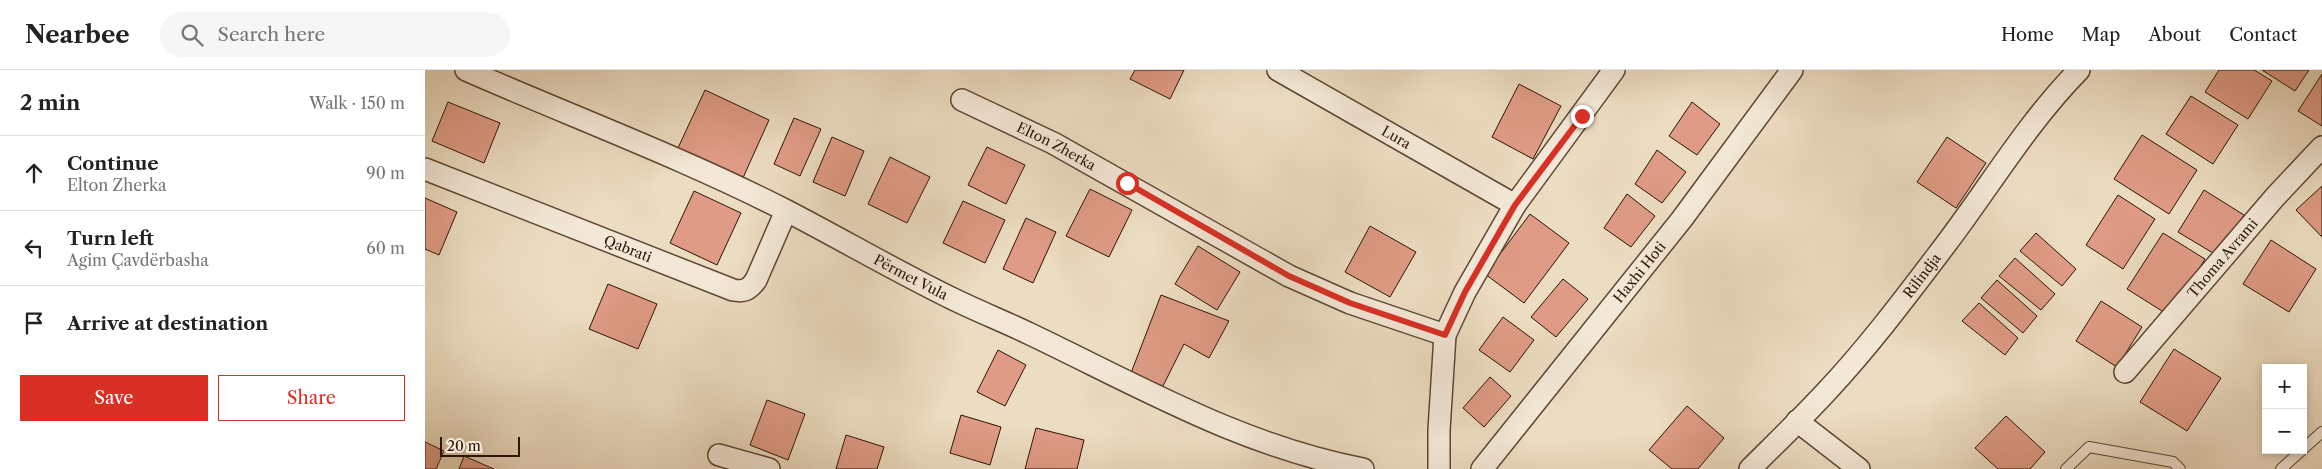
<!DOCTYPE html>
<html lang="en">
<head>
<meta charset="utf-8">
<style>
	:root { --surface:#fff; --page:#f6f6f6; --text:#222; --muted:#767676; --line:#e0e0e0; --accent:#d93025 }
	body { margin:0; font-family:"Libre Caslon Text",serif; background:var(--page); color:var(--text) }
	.controls { position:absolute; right:15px; bottom:15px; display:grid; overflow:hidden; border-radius:0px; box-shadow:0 2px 8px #0003 }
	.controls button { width:45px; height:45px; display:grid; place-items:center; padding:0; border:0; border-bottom:1px solid var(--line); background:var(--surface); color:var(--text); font:25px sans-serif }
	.scale { position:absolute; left:15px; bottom:12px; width:80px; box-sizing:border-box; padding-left:5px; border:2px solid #2d1502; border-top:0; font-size:14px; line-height:18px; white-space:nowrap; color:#2d1502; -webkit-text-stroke:4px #f3e8d7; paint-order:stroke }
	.stop { position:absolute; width:15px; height:15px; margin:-11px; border:4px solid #d93025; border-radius:50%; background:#fff }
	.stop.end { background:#d93025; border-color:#fff; box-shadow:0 1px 5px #0008 }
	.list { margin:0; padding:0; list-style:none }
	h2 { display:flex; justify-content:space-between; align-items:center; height:65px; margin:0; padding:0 20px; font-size:21px }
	h2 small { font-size:16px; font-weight:400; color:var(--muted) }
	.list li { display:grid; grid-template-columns:32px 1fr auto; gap:15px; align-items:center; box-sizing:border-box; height:75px; padding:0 20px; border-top:1px solid var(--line) }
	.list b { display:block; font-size:19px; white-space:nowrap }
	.list p { margin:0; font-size:16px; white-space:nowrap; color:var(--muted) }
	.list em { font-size:16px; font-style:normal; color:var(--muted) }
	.actions { display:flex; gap:10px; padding:15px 20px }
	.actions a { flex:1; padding:11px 0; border:1px solid var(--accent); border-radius:0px; text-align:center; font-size:18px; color:var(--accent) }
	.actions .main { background:var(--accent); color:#fff }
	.icon { flex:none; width:28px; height:28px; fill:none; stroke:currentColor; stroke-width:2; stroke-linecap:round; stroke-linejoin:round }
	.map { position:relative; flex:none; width:1897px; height:399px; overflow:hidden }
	header { display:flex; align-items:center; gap:30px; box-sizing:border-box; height:70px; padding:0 25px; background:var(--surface); border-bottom:1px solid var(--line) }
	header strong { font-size:24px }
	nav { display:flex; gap:28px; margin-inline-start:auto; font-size:18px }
	.search { width:350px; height:45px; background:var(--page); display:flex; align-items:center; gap:12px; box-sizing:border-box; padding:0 18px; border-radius:28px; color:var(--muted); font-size:19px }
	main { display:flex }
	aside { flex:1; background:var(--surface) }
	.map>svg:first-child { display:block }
</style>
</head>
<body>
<header>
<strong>Nearbee</strong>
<div class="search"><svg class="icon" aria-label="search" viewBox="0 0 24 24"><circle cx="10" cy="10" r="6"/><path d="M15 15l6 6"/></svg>Search here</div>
<nav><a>Home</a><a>Map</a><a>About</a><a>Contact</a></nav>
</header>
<main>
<aside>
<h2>2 min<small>Walk · 150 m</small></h2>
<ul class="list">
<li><svg class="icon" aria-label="ahead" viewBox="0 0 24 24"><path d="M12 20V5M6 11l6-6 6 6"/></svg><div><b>Continue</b><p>Elton Zherka</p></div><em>90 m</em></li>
<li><svg class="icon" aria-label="left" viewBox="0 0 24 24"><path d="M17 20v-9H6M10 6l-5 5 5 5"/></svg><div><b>Turn left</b><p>Agim Çavdërbasha</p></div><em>60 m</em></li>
<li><svg class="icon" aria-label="arrive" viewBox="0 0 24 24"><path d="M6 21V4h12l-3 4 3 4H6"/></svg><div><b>Arrive at destination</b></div></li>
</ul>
<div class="actions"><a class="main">Save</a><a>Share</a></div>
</aside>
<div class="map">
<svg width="1897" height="399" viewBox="0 0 1897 399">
	<rect width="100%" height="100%" fill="#ecdcc1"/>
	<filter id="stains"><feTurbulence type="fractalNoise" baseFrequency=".004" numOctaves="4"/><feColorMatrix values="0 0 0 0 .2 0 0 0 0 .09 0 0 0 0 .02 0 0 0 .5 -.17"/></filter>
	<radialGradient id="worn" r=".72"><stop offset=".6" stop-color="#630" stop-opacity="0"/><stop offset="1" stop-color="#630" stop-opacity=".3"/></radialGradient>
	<!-- building -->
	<g fill="#df9b85" stroke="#2d1502">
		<polygon points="710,0 759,0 745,29 705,9"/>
		<polygon points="1794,0 1829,0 1847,11 1823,49 1780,22"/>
		<polygon points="1837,0 1884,0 1870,21"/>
		<polygon points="1897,4 1897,56 1873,41"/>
		<polygon points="1094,14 1136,36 1108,89 1067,67"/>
		<polygon points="280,20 344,50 317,110 252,80"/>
		<polygon points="1766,26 1813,55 1788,94 1741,64"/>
		<polygon points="23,32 75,53 59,93 7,71"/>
		<polygon points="1267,32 1295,54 1272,85 1244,66"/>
		<polygon points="369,48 396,59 375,106 349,94"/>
		<polygon points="1717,65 1772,100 1744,144 1689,109"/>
		<polygon points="407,67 439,81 420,126 388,112"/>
		<polygon points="1522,67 1561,93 1531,138 1492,112"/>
		<polygon points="562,77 600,95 581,134 543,115"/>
		<polygon points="1232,80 1261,102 1237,133 1210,114"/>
		<polygon points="465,87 505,107 482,153 443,134"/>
		<polygon points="1897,116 1897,167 1871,140"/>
		<polygon points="665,119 707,140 684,187 641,166"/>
		<polygon points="1779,120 1819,145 1793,186 1753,162"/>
		<polygon points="269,121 316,143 292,195 245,173"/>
		<polygon points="1202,124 1230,146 1206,177 1179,158"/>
		<polygon points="1693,125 1730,149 1698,199 1661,175"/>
		<polygon points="0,128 32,142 14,185 0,179"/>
		<polygon points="538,131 580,150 560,193 518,173"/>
		<polygon points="1105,144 1144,173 1099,233 1060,204"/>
		<polygon points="601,148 631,162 608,213 578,199"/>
		<polygon points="945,156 991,182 965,227 920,202"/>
		<polygon points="1611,163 1651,199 1637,216 1595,181"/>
		<polygon points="1738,163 1780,189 1745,246 1702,219"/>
		<polygon points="1846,170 1891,199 1864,242 1818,214"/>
		<polygon points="773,176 815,202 792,240 750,214"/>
		<polygon points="1590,188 1630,224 1616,240 1574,206"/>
		<polygon points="1138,209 1163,229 1131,267 1106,247"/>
		<polygon points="1572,210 1612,246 1598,263 1556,228"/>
		<polygon points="183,214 232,234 213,279 164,259"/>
		<polygon points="736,225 804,251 784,288 759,274 738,316 706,303"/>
		<polygon points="1676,231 1717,257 1692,297 1651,271"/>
		<polygon points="1554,233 1593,268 1580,285 1537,251"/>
		<polygon points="1078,247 1109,270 1085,302 1054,280"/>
		<polygon points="1749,279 1796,308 1762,361 1715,332"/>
		<polygon points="573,280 601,295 580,336 552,322"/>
		<polygon points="1065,307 1086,326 1059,357 1038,338"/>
		<polygon points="342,330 380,344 363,390 325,375"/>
		<polygon points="1262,336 1299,368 1273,399 1247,399 1224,380"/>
		<polygon points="536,345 576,357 565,395 525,383"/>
		<polygon points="1581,346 1620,382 1605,399 1573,399 1550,378"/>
		<polygon points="611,358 659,370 652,399 600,399"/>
		<polygon points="421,365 459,377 452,399 411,399"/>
		<polygon points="0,372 19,381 11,399 0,399"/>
		<polygon points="39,386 69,399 34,399"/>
	</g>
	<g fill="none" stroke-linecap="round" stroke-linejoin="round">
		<!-- lane casing -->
		<g stroke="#5d4732" stroke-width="12">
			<g id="lane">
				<polyline points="1878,379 1897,362"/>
				<polyline points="1641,399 1664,377 1748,392 1755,399"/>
				<polyline points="1856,399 1877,380"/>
			</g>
		</g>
		<!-- street casing -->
		<g stroke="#5d4732" stroke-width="24">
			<g id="street">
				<path id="s1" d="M41,0C148,47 258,88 362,141C416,169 469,200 524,227C550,240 578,251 605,264C714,316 817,376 938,399"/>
				<path id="s2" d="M853,0L1090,135"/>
				<path id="s3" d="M537,30L628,73L864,206L925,233L1020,265"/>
				<path id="s4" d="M0,99L308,220C319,222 324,220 331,210L361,141"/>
				<path id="s5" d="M1700,302L1850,127L1897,77"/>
				<polyline points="1372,351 1434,399"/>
				<polyline points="294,385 344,399"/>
				<polyline points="1014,399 1014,360 1020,265 1040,222 1090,135 1189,0"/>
				<path id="s6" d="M1057,399L1257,149L1367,0"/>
				<path id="s7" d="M1325,399C1351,373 1377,348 1402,321C1445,275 1483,224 1521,174C1565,116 1602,53 1654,0"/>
			</g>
		</g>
		<!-- lane -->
		<use href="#lane" stroke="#f3e8d7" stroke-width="10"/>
		<!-- street -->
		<use href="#street" stroke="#f3e8d7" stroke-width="21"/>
	</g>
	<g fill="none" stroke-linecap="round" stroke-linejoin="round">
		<!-- route -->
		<polyline stroke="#d93025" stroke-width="6" points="702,113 864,206 925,233 1020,265 1040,222 1090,135 1157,46"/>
	</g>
	<g text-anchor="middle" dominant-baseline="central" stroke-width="4" stroke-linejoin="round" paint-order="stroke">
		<!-- street labels -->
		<g font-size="14" fill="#2d1502" stroke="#f3e8d7">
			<text stroke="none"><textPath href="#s2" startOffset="136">Lura</textPath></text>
			<text stroke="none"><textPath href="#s3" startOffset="105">Elton Zherka</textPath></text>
			<text stroke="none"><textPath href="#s4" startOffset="218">Qabrati</textPath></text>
			<text stroke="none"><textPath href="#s5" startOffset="150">Thoma Avrami</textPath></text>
			<text stroke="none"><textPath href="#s6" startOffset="252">Haxhi Hoti</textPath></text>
			<text stroke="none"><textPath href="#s7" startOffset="259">Rilindja</textPath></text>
			<text stroke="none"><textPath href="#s1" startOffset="491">Përmet Vula</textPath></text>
		</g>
	</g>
	<rect width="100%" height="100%" filter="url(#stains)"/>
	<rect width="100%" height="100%" fill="url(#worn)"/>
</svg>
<div class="controls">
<button>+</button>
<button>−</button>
</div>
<div class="scale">20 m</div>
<div class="stop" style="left:702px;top:113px"></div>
<div class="stop end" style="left:1157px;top:46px"></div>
</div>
</main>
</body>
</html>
